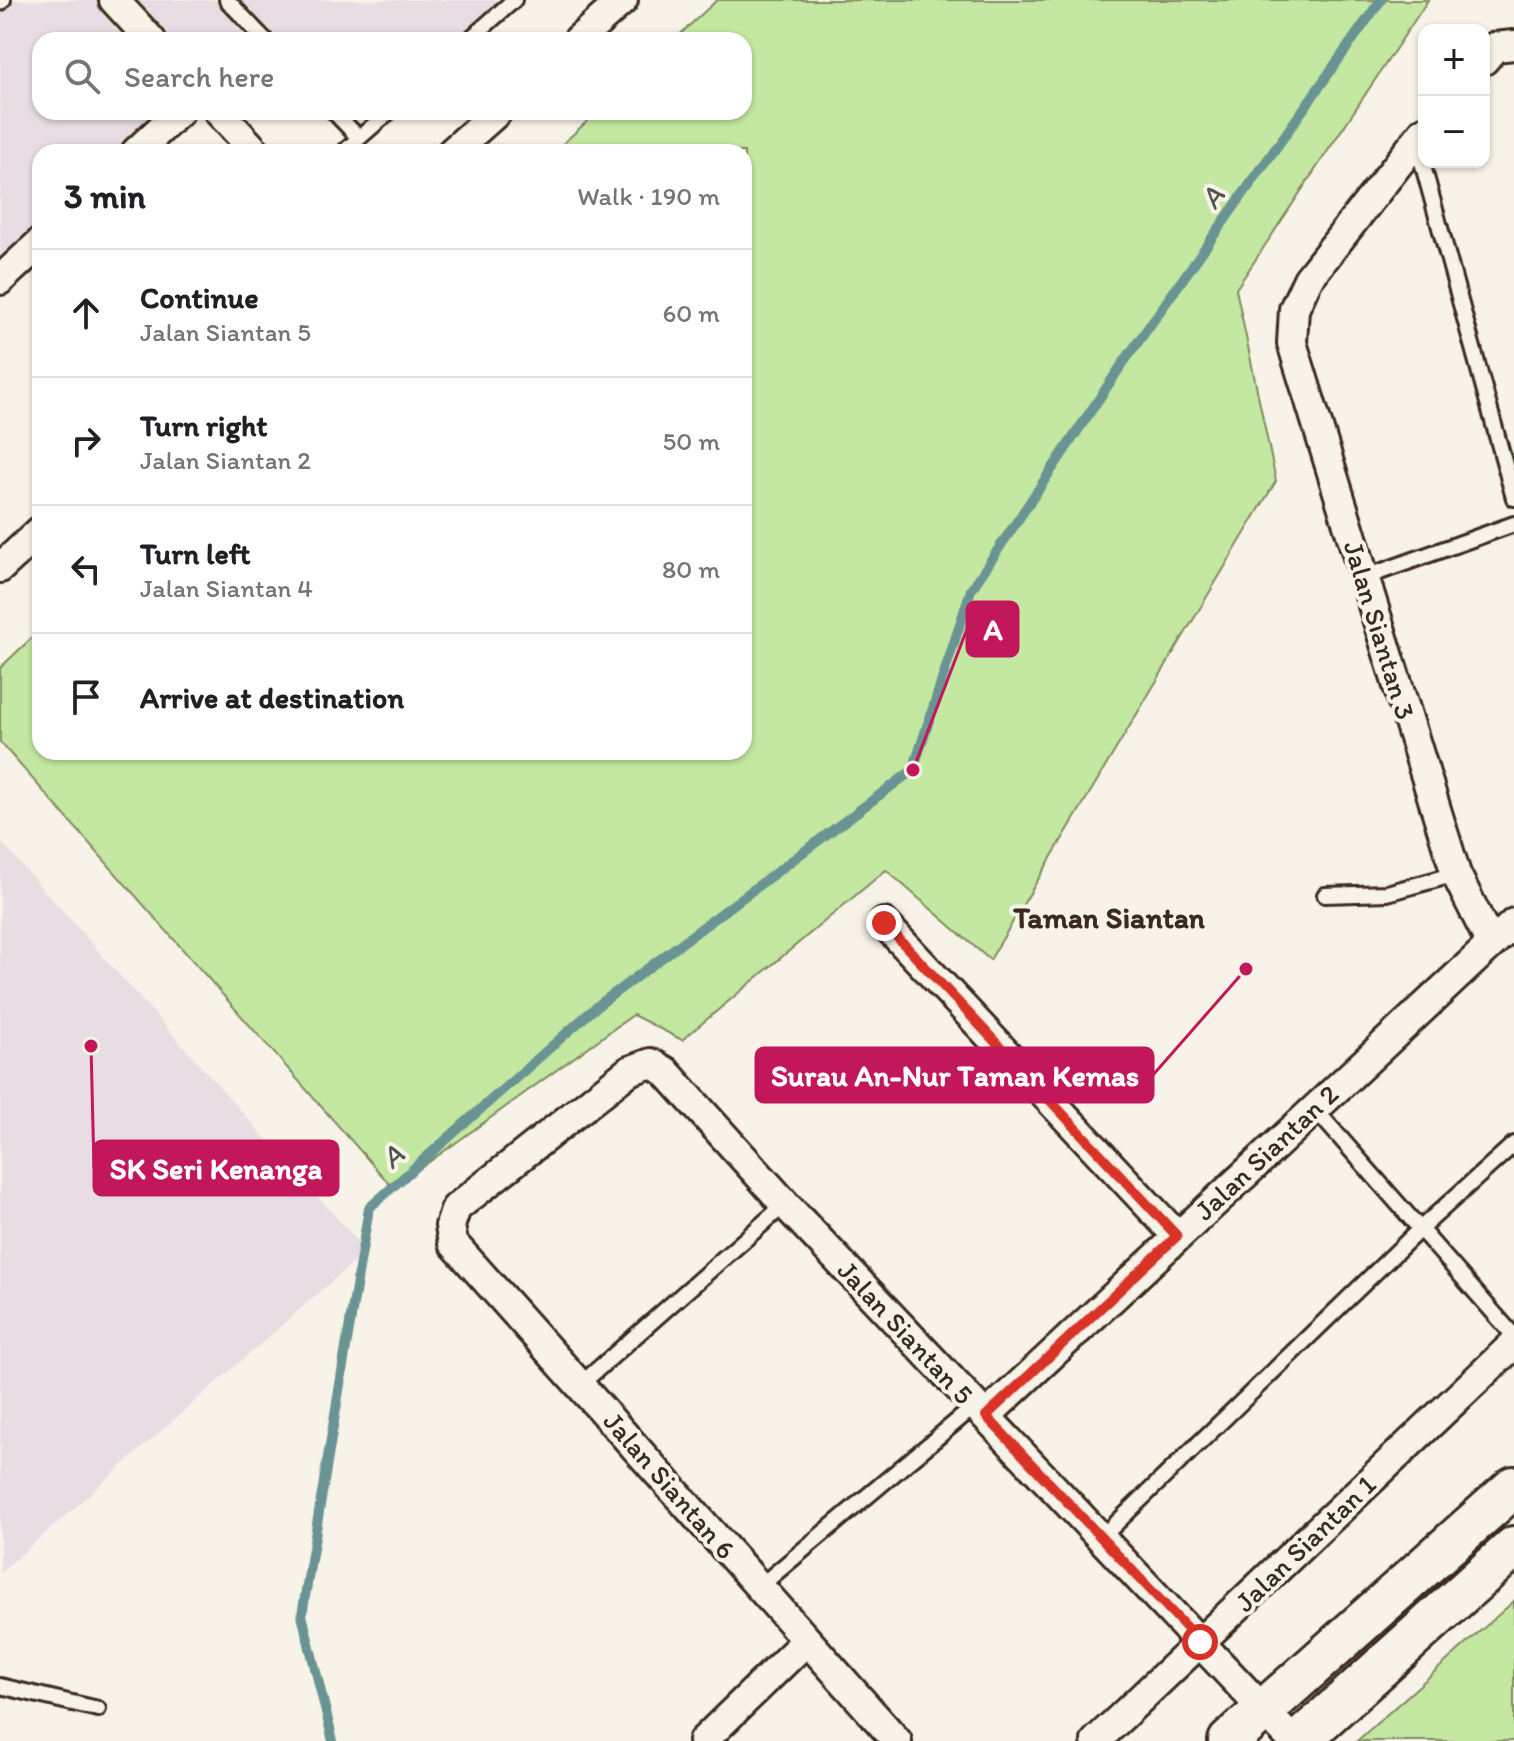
<!DOCTYPE html>
<html lang="en">
<head>
<meta charset="utf-8">
<style>
	:root { --surface:#fff; --page:#f6f6f6; --text:#202124; --muted:#757577; --line:#e0e0e0 }
	body { margin:0; font-family:Itim,sans-serif; background:var(--page); color:var(--text) }
	.controls { position:absolute; right:24px; top:24px; display:grid; overflow:hidden; border-radius:16px; box-shadow:0 2px 6px #0004 }
	.controls button { width:72px; height:72px; display:grid; place-items:center; padding:0; border:0; border-bottom:2px solid var(--line); background:var(--surface); color:var(--text); font:40px sans-serif }
	.stop { position:absolute; width:24px; height:24px; margin:-18px; border:6px solid #d93025; border-radius:50%; background:#fff }
	.stop.end { background:#d93025; border-color:#fff; box-shadow:0 2px 8px #0008 }
	.list { margin:0; padding:0; list-style:none }
	h2 { display:flex; justify-content:space-between; align-items:center; height:104px; margin:0; padding:0 32px; font-size:34px }
	h2 small { font-size:26px; font-weight:400; color:var(--muted) }
	.list li { display:grid; grid-template-columns:52px 1fr auto; gap:24px; align-items:center; box-sizing:border-box; height:128px; padding:0 32px; border-top:2px solid var(--line) }
	.list b { display:block; font-size:30px; white-space:nowrap }
	.list p { margin:0; font-size:26px; white-space:nowrap; color:var(--muted) }
	.list em { font-size:26px; font-style:normal; color:var(--muted) }
	.icon { flex:none; width:44px; height:44px; fill:none; stroke:currentColor; stroke-width:2; stroke-linecap:round; stroke-linejoin:round }
	.map { position:relative; flex:none; width:1514px; height:1741px; overflow:hidden }
	.search { position:absolute; background:var(--surface); box-shadow:0 2px 6px #0004; left:32px; top:32px; width:720px; height:88px; display:flex; align-items:center; gap:20px; box-sizing:border-box; padding:0 28px; border-radius:24px; color:var(--muted); font-size:30px }
	.panel { position:absolute; background:var(--surface); box-shadow:0 2px 6px #0004; left:32px; top:144px; width:720px; height:616px; border-radius:24px }
	.map>svg:first-child { display:block }
</style>
</head>
<body>
<div class="map">
<svg width="1514" height="1741" viewBox="0 0 1514 1741">
	<rect width="100%" height="100%" fill="#f7f3e8"/>
	<filter id="ink" filterUnits="userSpaceOnUse"><feTurbulence type="fractalNoise" baseFrequency=".0125" numOctaves="2"/><feDisplacementMap in="SourceGraphic" scale="16" xChannelSelector="R" yChannelSelector="G"/><feConvolveMatrix kernelMatrix="1 2 1 2 8 2 1 2 1" color-interpolation-filters="sRGB"/></filter>
	<g filter="url(#ink)">
		<!-- built -->
		<g fill="#e7dde3">
			<polygon points="0,0 500,0 456,40 276,40 258,23 240,40 40,40 40,112 162,112 119,152 40,152 40,226 0,264"/>
			<polygon points="0,841 366,1251 0,1573"/>
		</g>
		<!-- green -->
		<g fill="#c4e8a1" stroke="#808960" stroke-width="2">
			<polygon points="717,0 1428,0 1236,289 1276,481 990,960 886,870 682,1040 633,1015 393,1188 0,742 0,668 40,630 40,752 744,752 744,152 554,152 597,112 744,112 744,40 674,40"/>
			<polygon points="1514,1601 1514,1741 1357,1741"/>
		</g>
		<g fill="none" stroke-linecap="round" stroke-linejoin="round">
			<!-- stream -->
			<polyline stroke="#6a9494" stroke-width="10" points="333,1741 302,1615 369,1208 596,1007 913,770 971,590 1121,366 1381,0"/>
			<!-- lane casing -->
			<g stroke="#3b2a1e" stroke-width="20">
				<g id="lane">
					<polyline points="227,0 265,40"/>
					<polyline points="0,3 3,0"/>
					<polyline points="469,40 514,0"/>
					<polyline points="334,112 359,138 389,112"/>
					<polyline points="1416,140 1514,498"/>
					<polyline points="344,152 359,138"/>
					<polyline points="1363,578 1514,524"/>
					<polyline points="1325,895 1387,893 1456,874"/>
					<polyline points="1314,1108 1514,1336"/>
					<polyline points="581,1384 785,1204"/>
					<polyline points="1101,1538 1420,1229 1514,1144"/>
					<polyline points="759,1587 976,1405"/>
					<polyline points="0,1686 98,1709"/>
				</g>
			</g>
			<!-- street casing -->
			<g stroke="#3b2a1e" stroke-width="34">
				<g id="street">
					<polyline points="114,0 151,40"/>
					<polyline points="578,40 623,0"/>
					<polyline points="1484,60 1495,47 1514,45"/>
					<polyline points="219,112 256,152"/>
					<polyline points="1424,131 1308,279 1294,309 1292,343 1456,874 1491,944"/>
					<polyline points="136,152 179,112"/>
					<polyline points="452,152 497,112"/>
					<polyline points="0,280 40,243"/>
					<polyline points="0,568 40,531"/>
					<polyline points="884,923 1177,1236"/>
					<polyline points="986,1416 1514,923"/>
					<polyline points="703,1741 806,1641"/>
					<polyline points="897,1741 453,1243 450,1226 456,1208 629,1071 651,1063 665,1071 785,1204 1293,1741"/>
					<polyline points="1096,1741 1514,1344"/>
				</g>
			</g>
			<!-- secondary casing -->
			<g stroke="#3b2a1e" stroke-width="46">
				<g id="secondary">
					<polyline points="1229,1741 1514,1487"/>
					<polyline points="1299,1741 1514,1547"/>
				</g>
			</g>
			<!-- lane -->
			<use href="#lane" stroke="#f7f3e8" stroke-width="14"/>
			<!-- street -->
			<use href="#street" stroke="#f7f3e8" stroke-width="28"/>
			<!-- secondary -->
			<use href="#secondary" stroke="#f7f3e8" stroke-width="40"/>
		</g>
	</g>
	<g fill="none" stroke-linecap="round" stroke-linejoin="round" filter="url(#ink)">
		<!-- route -->
		<polyline stroke="#d93025" stroke-width="10" points="884,923 1177,1236 986,1416 1200,1642"/>
	</g>
	<g text-anchor="middle" dominant-baseline="central" stroke-width="8" stroke-linejoin="round" paint-order="stroke">
		<!-- street labels -->
		<g font-size="28" fill="#3b2a1e" stroke="#f7f3e8">
			<text transform="translate(1380 630) rotate(73)">Jalan Siantan 3</text>
			<text transform="translate(1266 1152) rotate(-43)">Jalan Siantan 2</text>
			<text transform="translate(906 1332) rotate(47)">Jalan Siantan 5</text>
			<text transform="translate(670 1485) rotate(49)">Jalan Siantan 6</text>
			<text transform="translate(1305 1543) rotate(-44)">Jalan Siantan 1</text>
		</g>
		<!-- water labels -->
		<g font-size="30" font-style="italic" fill="#4f564f" stroke="#f7f3e8">
			<text transform="translate(1212 197) rotate(-55)">A</text>
			<text transform="translate(392 1156) rotate(-42)">A</text>
		</g>
		<!-- neighbourhood labels -->
		<g font-size="30" font-weight="bold" fill="#3b2a1e" stroke="#f7f3e8">
			<text x="1109" y="917">Taman Siantan</text>
		</g>
	</g>
	<!-- callouts -->
	<path fill="none" stroke="#c2185b" stroke-width="3" d="M913 770L967 629M1246 969L1153 1075M91 1046L94 1168"/>
	<g fill="#c2185b" stroke="#f7f3e8" stroke-width="3">
		<circle cx="913" cy="770" r="8"/>
		<circle cx="1246" cy="969" r="8"/>
		<circle cx="91" cy="1046" r="8"/>
	</g>
	<g fill="#c2185b" stroke="#c2185b" stroke-width="3">
		<rect x="967" y="602" width="51" height="54" rx="8"/>
		<rect x="756" y="1048" width="397" height="54" rx="8"/>
		<rect x="94" y="1141" width="244" height="54" rx="8"/>
	</g>
	<g font-size="30" text-anchor="middle" font-weight="bold" fill="#fff">
		<text x="993" y="640">A</text>
		<text x="955" y="1086">Surau An-Nur Taman Kemas</text>
		<text x="216" y="1179">SK Seri Kenanga</text>
	</g>
</svg>
<div class="controls">
<button>+</button>
<button>−</button>
</div>
<div class="stop" style="left:1200px;top:1642px"></div>
<div class="stop end" style="left:884px;top:923px"></div>
<div class="search"><svg class="icon" aria-label="search" viewBox="0 0 24 24"><circle cx="10" cy="10" r="6"/><path d="M15 15l6 6"/></svg>Search here</div>
<section class="panel">
<h2>3 min<small>Walk · 190 m</small></h2>
<ul class="list">
<li><svg class="icon" aria-label="ahead" viewBox="0 0 24 24"><path d="M12 20V5M6 11l6-6 6 6"/></svg><div><b>Continue</b><p>Jalan Siantan 5</p></div><em>60 m</em></li>
<li><svg class="icon" aria-label="right" viewBox="0 0 24 24"><path d="M7 20v-9h11M14 6l5 5-5 5"/></svg><div><b>Turn right</b><p>Jalan Siantan 2</p></div><em>50 m</em></li>
<li><svg class="icon" aria-label="left" viewBox="0 0 24 24"><path d="M17 20v-9H6M10 6l-5 5 5 5"/></svg><div><b>Turn left</b><p>Jalan Siantan 4</p></div><em>80 m</em></li>
<li><svg class="icon" aria-label="arrive" viewBox="0 0 24 24"><path d="M6 21V4h12l-3 4 3 4H6"/></svg><div><b>Arrive at destination</b></div></li>
</ul>
</section>
</div>
</body>
</html>
